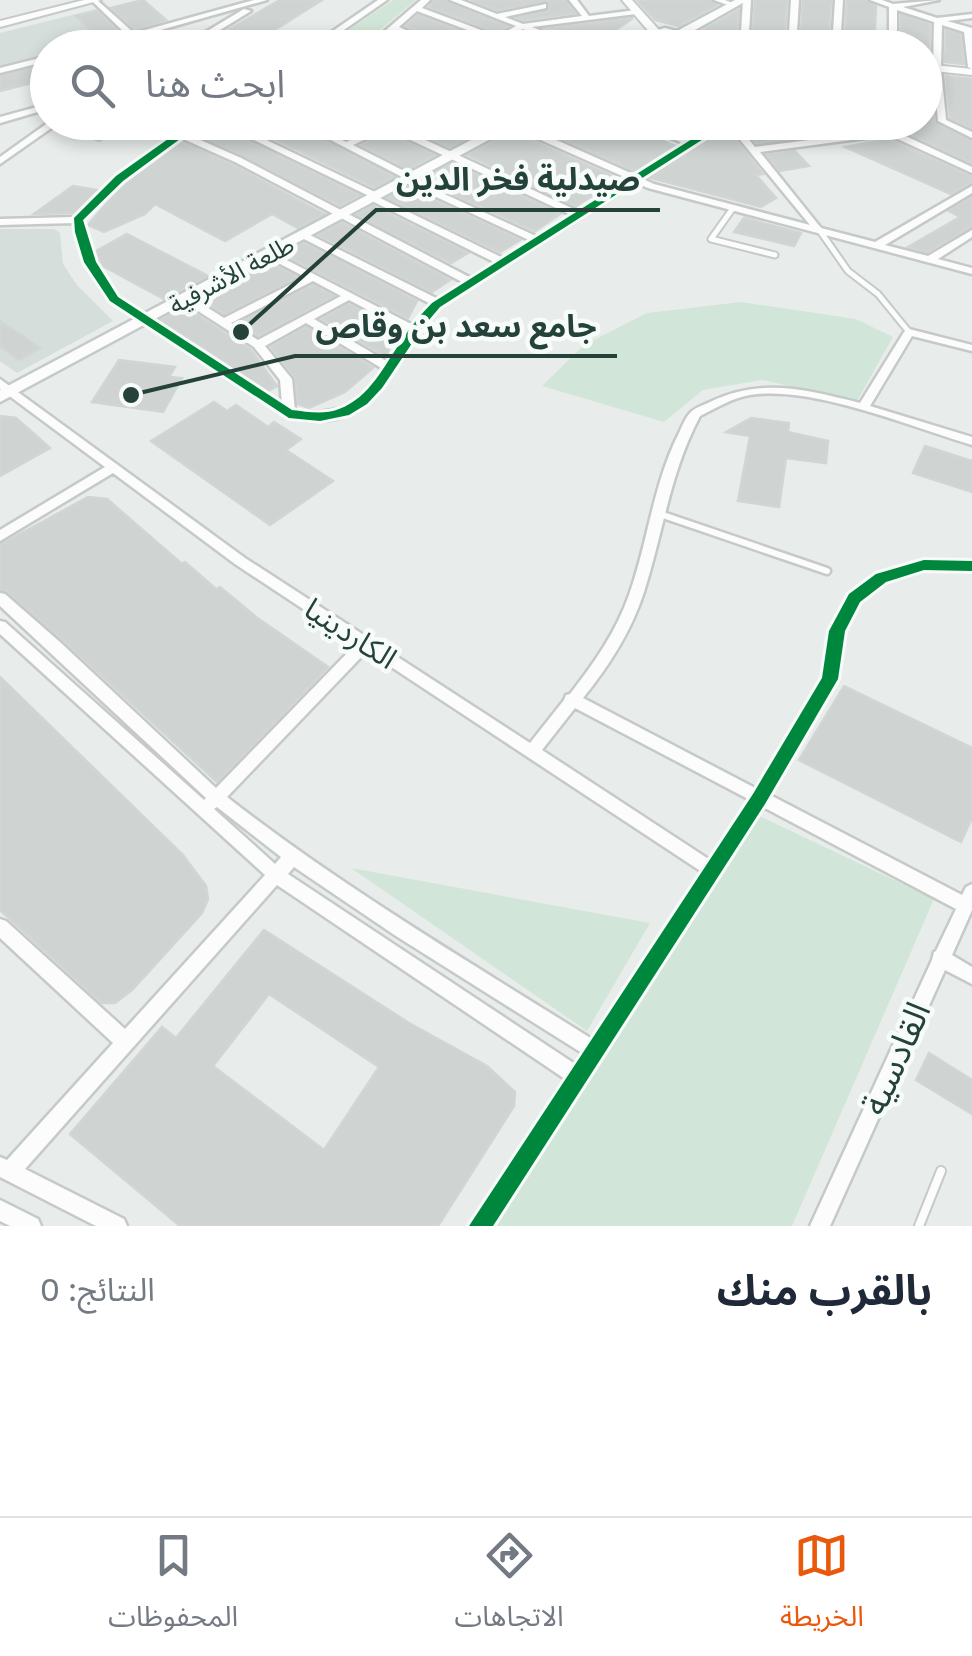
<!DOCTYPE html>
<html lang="ar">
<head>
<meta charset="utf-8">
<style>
	:root { --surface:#fff; --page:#f6f6f7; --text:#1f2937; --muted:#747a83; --line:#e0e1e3; --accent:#ea580c }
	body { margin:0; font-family:"Golos Text","Noto Sans Arabic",sans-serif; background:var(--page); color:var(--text); direction:rtl }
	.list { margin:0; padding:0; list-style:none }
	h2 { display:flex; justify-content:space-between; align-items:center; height:130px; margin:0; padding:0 40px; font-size:42px }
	h2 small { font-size:32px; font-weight:400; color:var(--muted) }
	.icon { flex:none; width:55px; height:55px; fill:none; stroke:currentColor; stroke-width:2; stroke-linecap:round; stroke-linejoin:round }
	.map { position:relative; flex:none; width:972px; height:1226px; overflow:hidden; direction:ltr }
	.search { position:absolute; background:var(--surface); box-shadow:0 5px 15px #0003; left:30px; right:30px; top:30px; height:110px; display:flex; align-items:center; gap:25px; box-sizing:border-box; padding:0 35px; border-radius:55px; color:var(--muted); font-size:38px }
	.sheet { height:290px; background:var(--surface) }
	nav { display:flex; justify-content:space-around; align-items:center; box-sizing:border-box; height:140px; border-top:2px solid var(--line); background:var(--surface); font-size:28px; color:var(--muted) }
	nav a { display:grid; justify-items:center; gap:5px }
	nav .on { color:var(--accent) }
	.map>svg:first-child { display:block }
</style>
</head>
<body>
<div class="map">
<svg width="972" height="1226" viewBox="0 0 972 1226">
	<rect width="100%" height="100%" fill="#e8edeb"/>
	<!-- built -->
	<g fill="#d6dedb">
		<polygon points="96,9 122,30 119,34 70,47 48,48 47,54 0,66 0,33"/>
		<polygon points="0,229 54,229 60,233 63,264 77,285 113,321 17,373 0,361"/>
	</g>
	<!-- green -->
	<g fill="#d1e6d8">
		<polygon points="393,0 416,0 359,47 324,47"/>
		<polygon points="741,302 856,319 893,337 857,401 762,380 703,390 664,422 542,386 584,345 647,313"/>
		<polygon points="757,815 934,899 792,1226 495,1226"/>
		<polygon points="351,868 650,923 587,1031"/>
	</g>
	<!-- building -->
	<g fill="#cfd4d2" stroke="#d1d6d4" stroke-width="2.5" fill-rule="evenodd">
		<polygon points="143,0 166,20 135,29 111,8"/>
		<polygon points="280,0 322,0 270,33 264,31 243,44 216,37"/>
		<polygon points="434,0 446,0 507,26 497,32 429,7"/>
		<polygon points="471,0 565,0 575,13 523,20 518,18 549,10 548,1 497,10"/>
		<polygon points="637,0 710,0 717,5 678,26 655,20"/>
		<polygon points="755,0 787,0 784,48 752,44"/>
		<polygon points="803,0 831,0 828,48 800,48"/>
		<polygon points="847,0 866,0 876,6 874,48 844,48"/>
		<polygon points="739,10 737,43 700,39 696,34"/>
		<polygon points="97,11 120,33 100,39 76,16"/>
		<polygon points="418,15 482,40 472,48 451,48 406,26"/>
		<polygon points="901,15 930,25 929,61 924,60 924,48 901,48"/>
		<polygon points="633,18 607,36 622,48 588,48 547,29"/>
		<polygon points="946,30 961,35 964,64 945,62"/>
		<polygon points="48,65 48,79 0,91 0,76"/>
		<polygon points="924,74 930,74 934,121 972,142 972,163 901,130 901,122 924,122"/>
		<polygon points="946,76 972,79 972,128 950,118"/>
		<polygon points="64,122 130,122 99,141 61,126"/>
		<polygon points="239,122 292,122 394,177 374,187"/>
		<polygon points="317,122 371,122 373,125 346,138"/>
		<polygon points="397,122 496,122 450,147"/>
		<polygon points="526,122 618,122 675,146 635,171"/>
		<polygon points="753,122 859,122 868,129 757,143 741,124"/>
		<polygon points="214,123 215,125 359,195 340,205 196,134"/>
		<polygon points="512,132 619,179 576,206 468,155"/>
		<polygon points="387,133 434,155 408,169 362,145"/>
		<polygon points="732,135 763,174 756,175 776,198 761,207 651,178 716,137"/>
		<polygon points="888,139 972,177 972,182 951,194 845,147"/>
		<polygon points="181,142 233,165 324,214 298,228 272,214 225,241 155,204 145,214 104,232 88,225 124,183"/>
		<polygon points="795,151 809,166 780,171 767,155"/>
		<polygon points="452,164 560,214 535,231 422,180"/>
		<polygon points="73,186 97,190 73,213 34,214"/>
		<polygon points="407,188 520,240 500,252 388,198"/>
		<polygon points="972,197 972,226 927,252 908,247 960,217 949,211"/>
		<polygon points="373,206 468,253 451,263 357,215"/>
		<polygon points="744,218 801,233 794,246 734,232"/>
		<polygon points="342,223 450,280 432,292 319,235"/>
		<polygon points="127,234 208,276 164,299 101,265 96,251"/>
		<polygon points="304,243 417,301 408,318 283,254"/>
		<polygon points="269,262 297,277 224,314 200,299"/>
		<polygon points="313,285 333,296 258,336 239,323"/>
		<polygon points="349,304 397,329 386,356 322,319"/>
		<polygon points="185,307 251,350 277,386 268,391 160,320"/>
		<polygon points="0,321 40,348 19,360 0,346"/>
		<polygon points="306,327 373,368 345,392 309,408 298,404 295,377 271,347"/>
		<polygon points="119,360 175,367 169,377 182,378 163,412 92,402"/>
		<polygon points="214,402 227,411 236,405 268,427 274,422 301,439 286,450 333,481 270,525 151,441"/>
		<polygon points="0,416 16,418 50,448 0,476"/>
		<polygon points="751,418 789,423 788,432 828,441 826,463 786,458 779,507 738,501 750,436 726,432"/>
		<polygon points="925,446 972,461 972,492 913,473"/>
		<polygon points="88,497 107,499 182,564 185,562 216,589 220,587 256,617 328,667 217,782 63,640 7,591 0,590 0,545"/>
		<polygon points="0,677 183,855 206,886 208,899 202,913 132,990 115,1003 102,1003 0,910"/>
		<polygon points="844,686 972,748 972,818 961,842 799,760"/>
		<path d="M264,930L409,1023L487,1066L515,1092L514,1106L438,1226H180L70,1134L162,1027L176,1038ZM269,994L379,1067L324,1150L213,1066Z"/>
		<polygon points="929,1053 972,1080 972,1114 916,1080"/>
	</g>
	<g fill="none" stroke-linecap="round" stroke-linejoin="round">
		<!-- service-far2 casing -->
		<g stroke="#c5cac8" stroke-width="9">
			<g id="service-far2">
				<polyline points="733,208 711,239 775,255"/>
				<polyline points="818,228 848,271 878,294 909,332"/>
			</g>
		</g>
		<!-- service-far1 casing -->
		<g stroke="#c5cac8" stroke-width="11">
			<polyline id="service-far1" points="660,514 827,571"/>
		</g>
		<!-- service casing -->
		<g stroke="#c5cac8" stroke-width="12">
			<polyline id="service" points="919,1226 941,1171"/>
		</g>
		<!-- minor casing -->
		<g stroke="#c5cac8" stroke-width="5">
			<g id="minor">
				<polygon points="91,0 97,0 134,33 254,0 267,0 97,48 82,48 127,35"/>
				<polygon points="378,0 387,0 318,48 308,48"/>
				<polygon points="421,0 430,0 422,8 497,36 516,26 450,0 461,0 497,14 546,4 546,8 505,17 523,24 582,16 569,0 577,0 589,16 636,10 640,12 636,14 532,27 584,48 571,48 523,29 504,39 525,48 512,48 498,42 487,48 476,48 491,39 417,11 399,27 447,48 435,48 395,30 374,48 365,48"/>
				<polygon points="714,0 725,0 737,5 733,7"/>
				<polygon points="743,0 751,0 748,48 740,48"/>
				<polygon points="791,0 799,0 796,48 788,48"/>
				<polygon points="835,0 843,0 840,48 832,48"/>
				<polygon points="870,0 882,0 893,4 939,0 903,7 937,18 972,14 972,18 947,21 972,28 972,69 968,67 964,32 942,25 941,68 946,120 972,132 972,138 938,121 933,68 934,22 897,10 897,48 889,48 889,7"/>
				<polygon points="244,9 251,11 207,38 243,48 227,48 201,41 190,48 179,48"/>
				<polygon points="48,56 48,61 0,73 0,68"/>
				<polygon points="48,104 48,109 0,123 0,117"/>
				<polygon points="49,122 60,122 0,164 0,157"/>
				<path d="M192,122H203L187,134L241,158L471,278L496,263L370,200L369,196L217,122H229L379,194L380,198L503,258L531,241L404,182V178L296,122H308L346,142L380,126L375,122H387L578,211L629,179L509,126V122H516L635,175L685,144L634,122H647L691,140L719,122H735L755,147L880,131L863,122H875L889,129V122H897V132L972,167V173L889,135L760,152L821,228L875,242L972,186V193L885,245L928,256L972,230V237L938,259L972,268V274L648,188L636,183L440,307C429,319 419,331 411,344C388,379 368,419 320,421C310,421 299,419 289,418L110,301C91,277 80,253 74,223L0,225V219L75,217L116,176ZM728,125L810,225L654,184L643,179ZM387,129L571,215L538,237L414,180V176L353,145ZM181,138L235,162L464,283L438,299L304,232L299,235L300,237L431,304L413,325L269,251L265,252V256L305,277L224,318L189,296H181V300L254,347L280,380L282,404L118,297C99,274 89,250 83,220L122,180ZM313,281L341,296L258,340L231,323ZM349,300L408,331L388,362L314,319ZM306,323L383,369C357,407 340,415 295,411L292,379L265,346Z"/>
				<path d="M909,329L972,345V351L912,336L870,406L972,437V445C912,427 811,385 750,395C732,398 716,408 700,416C670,472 663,533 644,592C631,632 609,666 583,698L757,789L823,678L830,631L849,594L876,575L924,560L972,561V571L924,570L886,581L859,601L844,631L837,679L770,795L962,895L966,887L972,884V910L952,955L972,967V984L945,970L830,1226H810L932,960L934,952L936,951L956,909L763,807L492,1226H470L565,1079L277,885L25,1169L124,1219L127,1226H96L0,1177V1157L7,1160L113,1043L0,938V919L6,921L125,1029L265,875L0,634V621L5,622L204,800L206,798L0,606V593L5,594L61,643L216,788L356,644L235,564L113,473L0,541V530L105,467L0,389V379L245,558L530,743L564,700L566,695L570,694C594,663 616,632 629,595C648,542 653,484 679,433C682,427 685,418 690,413C694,408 704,405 710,402C762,377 807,390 860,403L904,332ZM367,651L702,872L592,1039C468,961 342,887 227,797ZM575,708L750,800L710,860L542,750ZM217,807L281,857L275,864L214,809ZM294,867L396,936L582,1053L575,1064L288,874Z"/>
				<polygon points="0,1200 38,1219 41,1226 10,1226 0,1221"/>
			</g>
		</g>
		<!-- tertiary casing -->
		<g stroke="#c5cac8" stroke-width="4">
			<g id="tertiary">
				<polygon points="84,0 101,0 0,27 0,21"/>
				<polygon points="622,0 632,0 659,30 659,34 651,34"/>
				<polygon points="687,40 721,48 683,45 683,41"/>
				<polygon points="924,64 972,69 972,75 924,70"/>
			</g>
		</g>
		<!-- secondary casing -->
		<g stroke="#c3cbc8" stroke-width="5">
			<g id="secondary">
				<polygon points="735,0 748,0 688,34 693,38 688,48 675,48 681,40 665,35 653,38 663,48 648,48 641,42 643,34 665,28 677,31"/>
				<polygon points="505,122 522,122 0,402 0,390"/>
			</g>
		</g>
		<!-- service-far2 -->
		<use href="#service-far2" stroke="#fcfcfc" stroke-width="5"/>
		<!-- service-far1 -->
		<use href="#service-far1" stroke="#fcfcfc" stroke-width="6"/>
		<!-- service -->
		<use href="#service" stroke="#fcfcfc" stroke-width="8"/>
		<!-- minor -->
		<use href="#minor" fill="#fcfcfc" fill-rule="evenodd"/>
		<!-- tertiary -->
		<use href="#tertiary" fill="#fcfcfc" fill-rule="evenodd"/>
		<!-- secondary -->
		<use href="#secondary" fill="#fcfcfc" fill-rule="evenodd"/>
		<!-- cycleway casing -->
		<g stroke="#f7fbf9" stroke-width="6">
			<g id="cycleway">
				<path d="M192,122H203L123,181L83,220L96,262L118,297L292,410C308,412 324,415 339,409C370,398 385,364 402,340C411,326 421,314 432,303L719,122H730L440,307L423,327L382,388L367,404L349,415L320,421L289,418L110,301L84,262L75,232L74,218L116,176Z"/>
				<polygon points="924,560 972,561 972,571 924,570 886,582 860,602 845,631 838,679 765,804 493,1226 469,1226 753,794 822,678 829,631 849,594 876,574"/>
			</g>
		</g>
		<!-- cycleway -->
		<use href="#cycleway" fill="#00873e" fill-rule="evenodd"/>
	</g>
	<g text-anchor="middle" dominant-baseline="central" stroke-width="9" stroke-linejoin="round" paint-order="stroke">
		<!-- far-street labels -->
		<g font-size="25" fill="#24423a" stroke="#f7fbf9">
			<text transform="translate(231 274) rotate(-28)">طلعة الأشرفية</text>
		</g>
		<!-- street labels -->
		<g font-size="30" fill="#24423a" stroke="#f7fbf9">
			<text transform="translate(351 633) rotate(33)">الكاردينيا</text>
		</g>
		<!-- near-street labels -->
		<g font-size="35" fill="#24423a" stroke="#f7fbf9">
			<text transform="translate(895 1058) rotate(-66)">القادسية</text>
		</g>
	</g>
	<!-- callouts -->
	<path fill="none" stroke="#24423a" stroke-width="4" d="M241 332L376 210H660M131 395L295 356H617"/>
	<g fill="#24423a" stroke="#f7fbf9" stroke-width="4">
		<circle cx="241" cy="332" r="10"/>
		<circle cx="131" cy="395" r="10"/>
	</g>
	<g font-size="32" text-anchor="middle" font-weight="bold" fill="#24423a" stroke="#f7fbf9" stroke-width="9" stroke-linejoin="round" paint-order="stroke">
		<text x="518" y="190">صيدلية فخر الدين</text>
		<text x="456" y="337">جامع سعد بن وقاص</text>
	</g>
</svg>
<div class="search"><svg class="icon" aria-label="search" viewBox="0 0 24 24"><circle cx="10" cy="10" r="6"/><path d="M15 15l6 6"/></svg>ابحث هنا</div>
</div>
<section class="sheet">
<h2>بالقرب منك<small>النتائج: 0</small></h2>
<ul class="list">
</ul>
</section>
<nav>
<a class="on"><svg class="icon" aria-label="map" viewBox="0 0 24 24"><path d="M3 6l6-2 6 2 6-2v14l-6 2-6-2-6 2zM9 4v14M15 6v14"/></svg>الخريطة</a>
<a><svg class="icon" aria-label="directions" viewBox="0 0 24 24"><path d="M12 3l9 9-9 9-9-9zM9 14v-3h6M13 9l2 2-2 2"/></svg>الاتجاهات</a>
<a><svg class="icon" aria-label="saved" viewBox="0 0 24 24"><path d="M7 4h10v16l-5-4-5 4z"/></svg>المحفوظات</a>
</nav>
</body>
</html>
